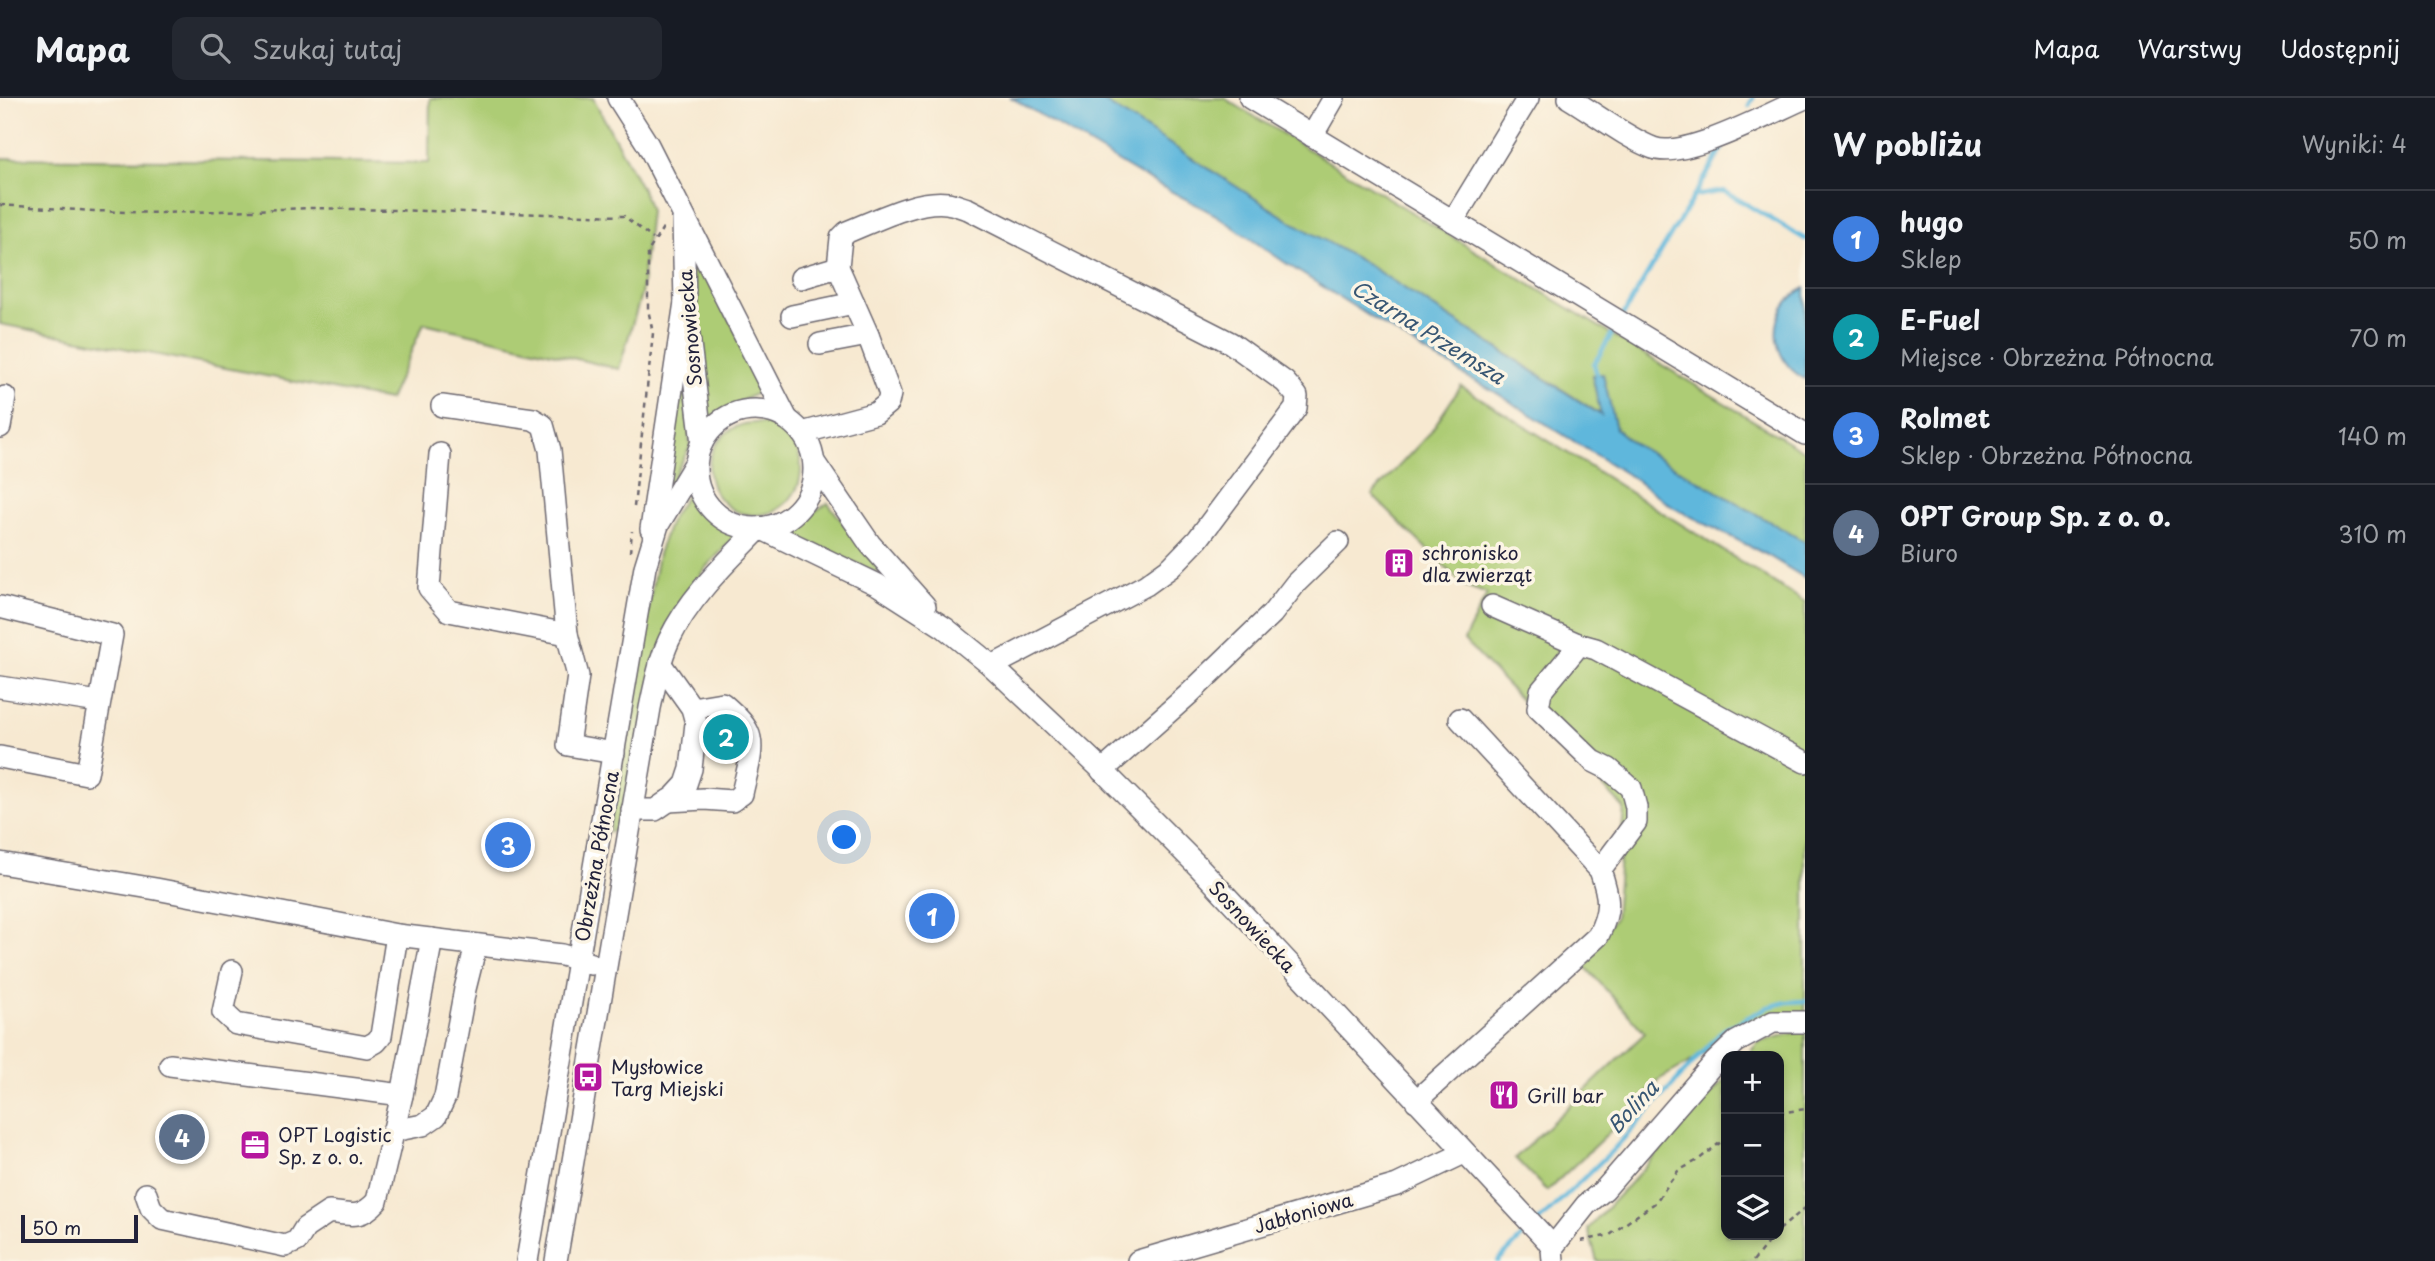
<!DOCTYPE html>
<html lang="pl">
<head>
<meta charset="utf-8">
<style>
	:root { --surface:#171b24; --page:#242831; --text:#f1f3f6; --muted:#9ea1a6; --line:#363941; --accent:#0b8043 }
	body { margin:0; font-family:"Playpen Sans",sans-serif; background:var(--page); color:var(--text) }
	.controls { position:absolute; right:21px; bottom:21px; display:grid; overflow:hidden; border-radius:14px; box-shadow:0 4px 10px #0003 }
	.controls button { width:63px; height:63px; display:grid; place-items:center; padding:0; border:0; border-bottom:2px solid var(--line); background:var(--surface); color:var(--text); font:35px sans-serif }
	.scale { position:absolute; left:21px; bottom:18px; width:117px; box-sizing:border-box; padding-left:7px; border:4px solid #22223b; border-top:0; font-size:19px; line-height:24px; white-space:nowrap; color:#22223b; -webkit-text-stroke:5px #fcf5e5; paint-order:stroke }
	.you { position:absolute; left:845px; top:740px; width:24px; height:24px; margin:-18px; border:5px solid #fff; border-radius:50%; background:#1a73e8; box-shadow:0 0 0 10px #1a73e833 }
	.badge { display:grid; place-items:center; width:46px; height:46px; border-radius:50%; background:var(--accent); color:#fff; font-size:23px; font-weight:700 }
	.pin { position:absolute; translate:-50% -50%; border:4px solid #fff; box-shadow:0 2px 7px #0006 }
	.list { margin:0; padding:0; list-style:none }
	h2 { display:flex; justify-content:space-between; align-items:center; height:91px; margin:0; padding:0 28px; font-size:30px }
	h2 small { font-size:23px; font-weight:400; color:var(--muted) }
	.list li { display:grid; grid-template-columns:46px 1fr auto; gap:21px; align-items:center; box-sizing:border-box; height:98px; padding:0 28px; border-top:2px solid var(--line) }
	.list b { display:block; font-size:26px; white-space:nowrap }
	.list p { margin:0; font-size:23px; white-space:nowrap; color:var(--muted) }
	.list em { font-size:23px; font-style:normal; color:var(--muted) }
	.icon { flex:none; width:38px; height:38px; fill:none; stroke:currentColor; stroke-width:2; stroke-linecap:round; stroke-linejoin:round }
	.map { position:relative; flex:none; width:1805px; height:1163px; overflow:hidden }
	header { display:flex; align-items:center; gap:42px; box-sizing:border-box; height:98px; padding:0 35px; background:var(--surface); border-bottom:2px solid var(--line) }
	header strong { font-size:33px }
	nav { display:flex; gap:38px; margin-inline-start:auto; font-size:24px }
	.search { width:490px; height:63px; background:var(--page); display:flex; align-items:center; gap:18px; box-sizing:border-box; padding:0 24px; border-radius:14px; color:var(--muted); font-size:26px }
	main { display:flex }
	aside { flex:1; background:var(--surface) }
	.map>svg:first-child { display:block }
</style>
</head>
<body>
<header>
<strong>Mapa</strong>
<div class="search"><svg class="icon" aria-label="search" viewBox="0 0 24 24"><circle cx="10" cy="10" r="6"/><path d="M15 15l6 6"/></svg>Szukaj tutaj</div>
<nav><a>Mapa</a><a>Warstwy</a><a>Udostępnij</a></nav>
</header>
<main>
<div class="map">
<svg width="1805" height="1163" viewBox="0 0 1805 1163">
	<rect width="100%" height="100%" fill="#fcf5e5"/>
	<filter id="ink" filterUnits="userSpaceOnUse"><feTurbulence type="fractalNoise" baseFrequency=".0143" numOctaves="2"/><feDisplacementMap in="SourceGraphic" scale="14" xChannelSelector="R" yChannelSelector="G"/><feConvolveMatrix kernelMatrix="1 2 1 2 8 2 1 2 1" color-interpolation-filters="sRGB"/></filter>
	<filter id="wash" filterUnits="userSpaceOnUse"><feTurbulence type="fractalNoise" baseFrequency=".00686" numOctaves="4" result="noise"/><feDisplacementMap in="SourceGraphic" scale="28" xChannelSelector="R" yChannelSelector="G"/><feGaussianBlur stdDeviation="1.57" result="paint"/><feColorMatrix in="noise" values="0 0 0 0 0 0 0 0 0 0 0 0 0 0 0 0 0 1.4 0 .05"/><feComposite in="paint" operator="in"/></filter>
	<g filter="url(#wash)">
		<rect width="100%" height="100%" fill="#f7e9d1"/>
		<!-- green -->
		<g fill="#adcc74" stroke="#687758" stroke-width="2">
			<polygon points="430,0 593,0 644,95 650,112 641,197 619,271 424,225 389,302 0,226 0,60 429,65"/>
			<polygon points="1098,0 1224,0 1805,354 1805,444 1634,346 1616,331 1603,276 1592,278 1602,317 1368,167 1287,121"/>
			<polygon points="694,154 766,290 704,323 690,156"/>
			<polygon points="1461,288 1805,504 1805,929 1766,921 1660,981 1622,1022 1547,1093 1515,1060 1645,935 1581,864 1615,820 1624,710 1464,542 1487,496 1463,487 1372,397 1429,336"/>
			<polygon points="685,289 690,349 665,394 679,290"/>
			<circle cx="755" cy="371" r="46"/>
			<path d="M690,391C702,413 712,425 736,436V438L707,468L682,502L620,733L609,734L658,456L671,421Z"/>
			<polygon points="828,405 881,474 877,475 784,433"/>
			<polygon points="1805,932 1805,1163 1597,1163 1588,1131 1726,980 1726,1137 1779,1137 1779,958 1746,958 1759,944"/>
		</g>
		<!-- water -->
		<g fill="#5fb7dc" stroke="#406c8c" stroke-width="2">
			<polygon points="1012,0 1098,0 1287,121 1368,167 1601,317 1592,277 1603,276 1616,331 1634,346 1805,444 1805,480 1767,457 1674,410 1636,382 1490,291 1460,275 1453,268 1437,261 1290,168 1216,117 1142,78"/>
			<path d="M1805,190V281C1768,262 1766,209 1805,190Z"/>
		</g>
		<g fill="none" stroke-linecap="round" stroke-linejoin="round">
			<!-- stream -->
			<g stroke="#5fb7dc" stroke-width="4.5">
				<polyline points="1749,7 1753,0"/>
				<polyline points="1694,98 1724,93 1805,141"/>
				<polyline points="1622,219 1722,51"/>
				<polyline points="1598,281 1594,266 1616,229"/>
				<polyline points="1539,1123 1613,1052 1723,932 1768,909 1787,904 1805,903"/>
				<polyline points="1498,1163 1530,1131"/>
			</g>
		</g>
	</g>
	<g filter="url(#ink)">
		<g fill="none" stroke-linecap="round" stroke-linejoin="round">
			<!-- minor casing -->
			<g stroke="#6d6870" stroke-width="24">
				<g id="minor">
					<polyline points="618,0 648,47 787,321"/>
					<polyline points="1250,0 1805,336"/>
					<path d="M1569,0C1594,15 1627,40 1653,50C1685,62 1772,14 1805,0"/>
					<polyline points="1312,38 1334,0"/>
					<polyline points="683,121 685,204 702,345"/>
					<polyline points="1453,123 1528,0"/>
					<polyline points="801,180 838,169"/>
					<polyline points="792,218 854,205"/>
					<polyline points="820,246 868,237"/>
					<polyline points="442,308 533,321 543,327 550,352 567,536"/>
					<circle cx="755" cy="371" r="59"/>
					<polyline points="0,329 5,299"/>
					<path d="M802,335L876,315L888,305L890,296L868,237L838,169L841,140L847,134C875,123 917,101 947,105C954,106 961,109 968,111L1231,245L1285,284L1297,298L1296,310L1198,441L1171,469L1146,487L992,568"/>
					<polyline points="440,356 429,490 449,513 567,536 578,578 568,647 614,655"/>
					<polyline points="814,364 870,446 925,508"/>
					<polyline points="760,430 878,487 945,530 992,568 1097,667 1200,770 1546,1141 1552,1150 1553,1163"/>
					<polyline points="651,431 685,204"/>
					<polyline points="1492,508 1578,546 1596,551 1805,664"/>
					<polyline points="0,509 112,537 87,676 0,659"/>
					<polyline points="1578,546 1574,553 1541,593 1538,610 1593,663 1609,671 1631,690 1636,709 1636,724 1600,772"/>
					<polyline points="0,589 99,604"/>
					<polyline points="1102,673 1189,596 1272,516 1296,485 1338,444"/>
					<path d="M668,703L704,701L732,703L742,696C745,679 756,651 748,634C743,623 731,613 722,605L692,610"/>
					<polyline points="632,712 655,712 674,699 686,686 691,671 696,625 692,610 660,565"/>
					<polyline points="0,765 156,791 397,837 562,857 591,866"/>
					<polyline points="232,873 223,914 236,926 367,949 376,944 381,938 397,837"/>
					<polyline points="170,967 402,997"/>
					<path d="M1416,1003L1598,838C1611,812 1610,800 1600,772L1460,621"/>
					<polyline points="393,1033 423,1027 436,1018 445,999 465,891 476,847"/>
					<path d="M146,1096L151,1110L162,1121L285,1148L297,1143L305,1130L329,1114C351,1117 361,1121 377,1103L402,997L432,841"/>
					<polyline points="1552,1150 1586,1107 1605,1091 1715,964 1736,944 1773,924 1805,924"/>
					<polyline points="527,1163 645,469 658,427 696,364"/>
					<path d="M556,1163L650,610C655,587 659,564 669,542C690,498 727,464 760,430"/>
					<polyline points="1138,1163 1397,1087 1464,1055"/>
				</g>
			</g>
			<!-- path -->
			<g stroke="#6d6870" stroke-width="2.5" stroke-dasharray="5 5" stroke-linecap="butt">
				<polyline points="0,107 94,113 160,115 312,110 624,118 653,141"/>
				<polyline points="634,409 653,235 648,211 648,154 664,128"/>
				<polyline points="630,454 632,433"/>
				<polyline points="1779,1015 1805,1011"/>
				<polyline points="1779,1132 1805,1110"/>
				<polyline points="1581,1143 1610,1137 1629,1123 1655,1105 1678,1073 1698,1062 1726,1040"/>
				<polyline points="1753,1163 1774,1137"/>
			</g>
			<!-- minor -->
			<use href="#minor" stroke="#fff" stroke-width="21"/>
		</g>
	</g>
	<!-- icons -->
	<defs>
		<g id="building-square" transform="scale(1.575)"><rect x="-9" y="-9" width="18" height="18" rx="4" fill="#b5179e" stroke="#fcf5e5"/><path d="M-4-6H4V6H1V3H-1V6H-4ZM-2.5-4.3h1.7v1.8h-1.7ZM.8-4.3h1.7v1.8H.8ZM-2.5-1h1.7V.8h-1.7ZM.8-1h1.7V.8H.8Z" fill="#fff"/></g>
		<g id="bus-square" transform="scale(1.575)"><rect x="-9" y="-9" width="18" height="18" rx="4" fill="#b5179e" stroke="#fcf5e5"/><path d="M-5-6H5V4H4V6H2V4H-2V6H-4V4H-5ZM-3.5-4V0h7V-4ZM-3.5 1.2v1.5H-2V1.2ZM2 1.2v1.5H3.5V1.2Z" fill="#fff"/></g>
		<g id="restaurant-square" transform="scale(1.575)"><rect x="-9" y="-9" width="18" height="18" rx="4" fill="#b5179e" stroke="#fcf5e5"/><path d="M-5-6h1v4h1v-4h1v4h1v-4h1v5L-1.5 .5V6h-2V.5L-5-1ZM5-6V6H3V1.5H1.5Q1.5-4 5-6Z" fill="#fff"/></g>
		<g id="office-square" transform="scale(1.575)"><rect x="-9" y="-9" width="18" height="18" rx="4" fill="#b5179e" stroke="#fcf5e5"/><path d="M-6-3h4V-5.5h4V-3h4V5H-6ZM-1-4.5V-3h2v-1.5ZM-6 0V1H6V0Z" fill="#fff"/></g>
	</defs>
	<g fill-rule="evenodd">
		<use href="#building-square" x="1399" y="465"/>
		<use href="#bus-square" x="588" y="979"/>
		<use href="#restaurant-square" x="1504" y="997"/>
		<use href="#office-square" x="255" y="1047"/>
	</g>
	<g text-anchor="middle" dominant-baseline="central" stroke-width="7" stroke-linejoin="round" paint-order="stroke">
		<!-- street labels -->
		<g font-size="19" fill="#22223b" stroke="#fcf5e5">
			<text transform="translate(689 230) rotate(-95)">Sosnowiecka</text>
			<text transform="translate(596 758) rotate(-80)">Obrzeżna Północna</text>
			<text transform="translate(1253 828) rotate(47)">Sosnowiecka</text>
			<text transform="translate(1303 1114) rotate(-16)">Jabłoniowa</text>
		</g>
		<!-- poi labels -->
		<g font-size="19" fill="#22223b" stroke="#fcf5e5" text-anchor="start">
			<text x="1422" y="454">schronisko<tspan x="1422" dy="22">dla zwierząt</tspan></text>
			<text x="611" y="968">Mysłowice<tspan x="611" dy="22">Targ Miejski</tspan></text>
			<text x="1527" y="997">Grill bar</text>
			<text x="278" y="1036">OPT Logistic<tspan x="278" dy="22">Sp. z o. o.</tspan></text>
		</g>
		<!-- water labels -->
		<g font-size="21" font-style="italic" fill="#375673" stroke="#fcf5e5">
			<text transform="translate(1429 233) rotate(32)">Czarna Przemsza</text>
			<text transform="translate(1632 1008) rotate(-47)">Bolina</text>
		</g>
	</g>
</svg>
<div class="controls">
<button>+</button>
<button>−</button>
<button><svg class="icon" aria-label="layers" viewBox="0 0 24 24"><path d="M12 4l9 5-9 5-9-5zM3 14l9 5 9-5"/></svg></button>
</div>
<div class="scale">50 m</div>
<div class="you"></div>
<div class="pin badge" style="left:932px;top:818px;background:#3f7fe0">1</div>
<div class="pin badge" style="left:726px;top:639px;background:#0f9aa8">2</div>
<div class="pin badge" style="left:508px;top:747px;background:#3f7fe0">3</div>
<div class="pin badge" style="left:182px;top:1039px;background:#5c6f8a">4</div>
</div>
<aside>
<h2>W pobliżu<small>Wyniki: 4</small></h2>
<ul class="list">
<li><span class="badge" style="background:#3f7fe0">1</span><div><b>hugo</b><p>Sklep</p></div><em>50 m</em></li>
<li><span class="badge" style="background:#0f9aa8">2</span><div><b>E-Fuel</b><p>Miejsce · Obrzeżna Północna</p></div><em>70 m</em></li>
<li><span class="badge" style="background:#3f7fe0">3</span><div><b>Rolmet</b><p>Sklep · Obrzeżna Północna</p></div><em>140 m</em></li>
<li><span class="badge" style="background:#5c6f8a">4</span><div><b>OPT Group Sp. z o. o.</b><p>Biuro</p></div><em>310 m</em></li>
</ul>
</aside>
</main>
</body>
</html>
